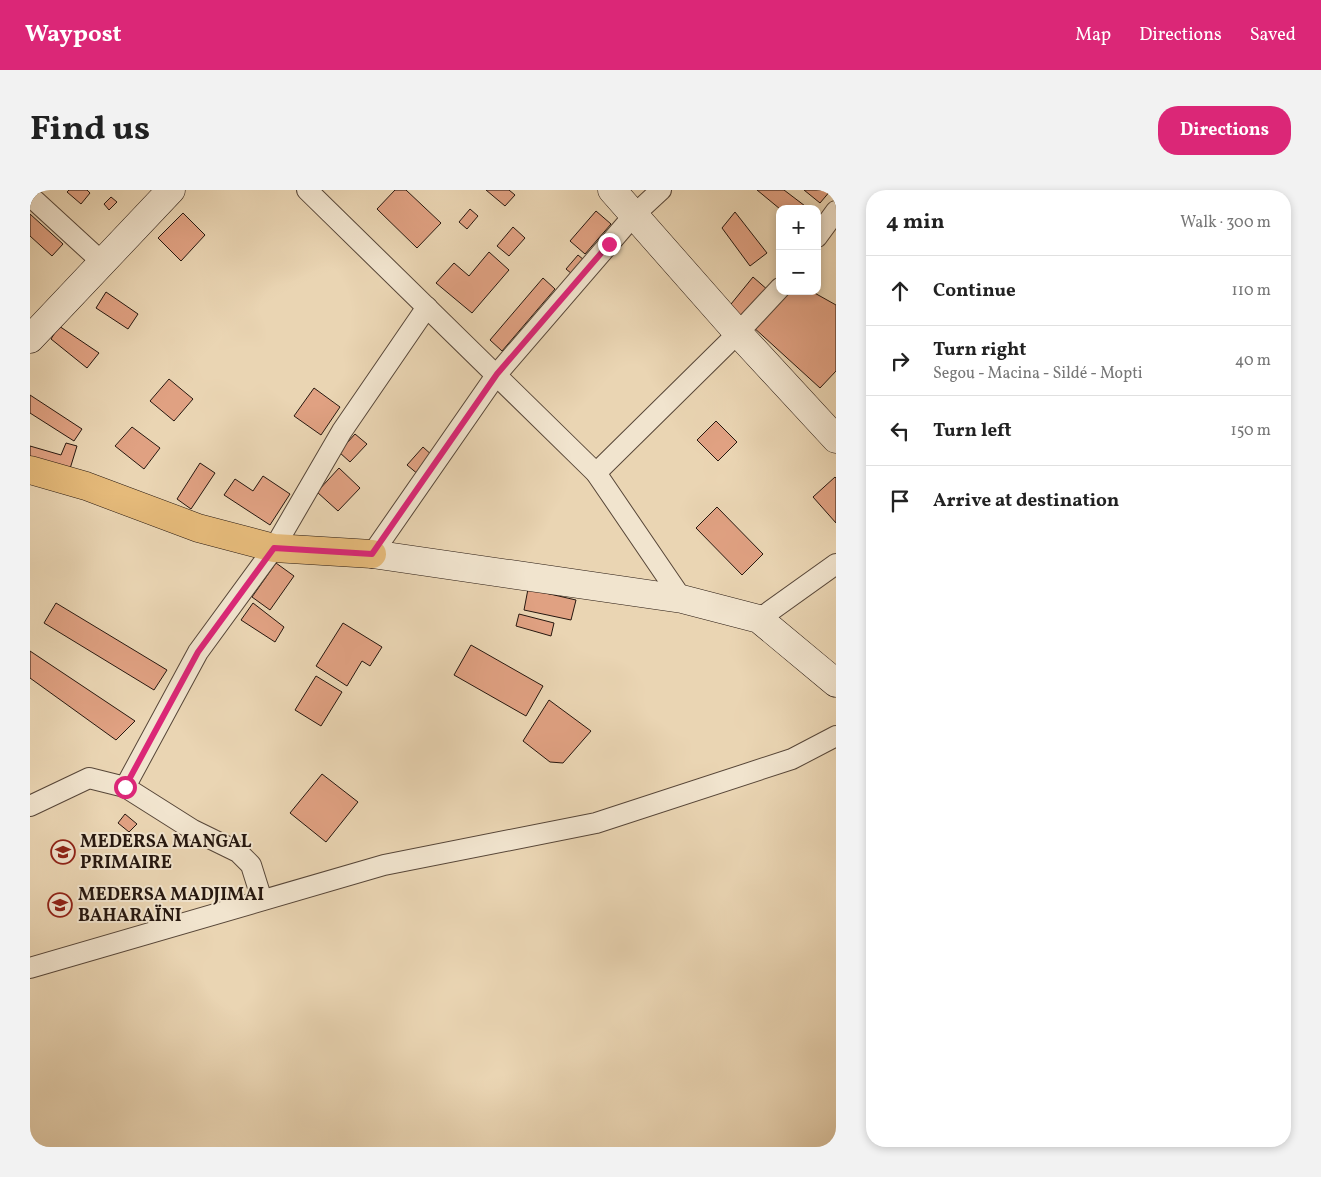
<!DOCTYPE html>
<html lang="en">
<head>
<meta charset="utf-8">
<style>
	:root { --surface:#fff; --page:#f2f2f2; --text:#222; --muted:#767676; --line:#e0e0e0; --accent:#db2777 }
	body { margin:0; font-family:Vollkorn,serif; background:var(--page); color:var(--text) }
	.controls { position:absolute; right:15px; top:15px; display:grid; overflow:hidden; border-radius:10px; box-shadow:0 2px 8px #0003 }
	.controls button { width:45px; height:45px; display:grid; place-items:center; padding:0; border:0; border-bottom:1px solid var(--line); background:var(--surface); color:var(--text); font:25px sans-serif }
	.stop { position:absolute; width:15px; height:15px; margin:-11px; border:4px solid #db2777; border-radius:50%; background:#fff }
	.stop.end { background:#db2777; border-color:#fff; box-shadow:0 1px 5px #0008 }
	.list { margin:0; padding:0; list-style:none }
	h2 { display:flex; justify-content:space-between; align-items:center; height:65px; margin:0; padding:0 20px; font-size:21px }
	h2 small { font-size:16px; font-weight:400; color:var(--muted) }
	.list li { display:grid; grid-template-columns:32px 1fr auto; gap:15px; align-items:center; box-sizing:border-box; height:70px; padding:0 20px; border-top:1px solid var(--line) }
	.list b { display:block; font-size:19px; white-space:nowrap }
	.list p { margin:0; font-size:16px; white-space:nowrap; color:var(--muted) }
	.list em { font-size:16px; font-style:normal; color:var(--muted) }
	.icon { flex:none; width:28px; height:28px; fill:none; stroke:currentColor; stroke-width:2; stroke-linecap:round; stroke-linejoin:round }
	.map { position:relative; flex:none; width:806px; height:957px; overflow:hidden; border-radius:20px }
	header { display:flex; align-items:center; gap:30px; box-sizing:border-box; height:70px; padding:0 25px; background:var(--accent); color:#fff }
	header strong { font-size:24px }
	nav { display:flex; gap:28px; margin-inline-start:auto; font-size:18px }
	.intro { display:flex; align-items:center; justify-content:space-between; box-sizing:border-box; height:120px; padding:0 30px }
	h1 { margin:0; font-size:35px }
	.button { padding:12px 22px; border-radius:20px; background:var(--accent); color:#fff; font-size:18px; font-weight:700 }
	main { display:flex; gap:30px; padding:0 30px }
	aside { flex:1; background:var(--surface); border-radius:20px; box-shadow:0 2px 8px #0003 }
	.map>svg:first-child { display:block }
</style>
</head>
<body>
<header>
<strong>Waypost</strong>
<nav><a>Map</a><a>Directions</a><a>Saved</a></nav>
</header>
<div class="intro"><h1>Find us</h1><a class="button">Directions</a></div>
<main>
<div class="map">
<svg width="806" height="957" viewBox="0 0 806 957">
	<rect width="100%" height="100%" fill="#ead5b3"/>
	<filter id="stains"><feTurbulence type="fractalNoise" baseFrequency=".004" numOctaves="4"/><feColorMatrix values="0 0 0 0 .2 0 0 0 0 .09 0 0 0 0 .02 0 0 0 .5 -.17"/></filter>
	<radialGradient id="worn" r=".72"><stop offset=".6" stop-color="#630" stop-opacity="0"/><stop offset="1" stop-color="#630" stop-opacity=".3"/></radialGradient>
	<!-- building -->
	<g fill="#e0a182" stroke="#26170f">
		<polygon points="39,0 57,0 60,3 51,14 37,2"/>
		<polygon points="365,0 376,0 411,33 387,58 347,19"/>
		<polygon points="456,0 479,0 485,5 475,16"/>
		<polygon points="727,0 754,0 779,19 750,19"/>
		<polygon points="774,0 801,0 790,13"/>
		<polygon points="81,7 87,12 79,20 74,14"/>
		<polygon points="440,19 448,26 437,39 429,32"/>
		<polygon points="566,21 581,34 555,64 540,51"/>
		<polygon points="705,22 737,63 720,76 692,38"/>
		<polygon points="153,23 175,45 151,71 128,48"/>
		<polygon points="0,24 33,54 22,66 0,46"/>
		<polygon points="483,37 495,48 479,66 467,56"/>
		<polygon points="459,62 479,80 442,123 406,93 424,73 439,86"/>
		<polygon points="548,65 554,70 542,84 536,79"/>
		<polygon points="723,87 739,101 714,132 697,119"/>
		<polygon points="513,88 525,99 472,161 460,150"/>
		<polygon points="755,101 781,101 806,115 806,181 790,198 722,136"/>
		<polygon points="76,102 108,124 98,139 66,118"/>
		<polygon points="29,136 69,163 57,178 21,149"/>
		<polygon points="139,189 163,209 144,231 120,211"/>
		<polygon points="284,198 310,217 291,245 264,226"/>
		<polygon points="0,205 52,239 44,251 0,223"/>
		<polygon points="686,231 707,252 688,271 667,250"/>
		<polygon points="102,237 130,258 114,279 85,256"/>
		<polygon points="325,244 337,254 320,272 309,262"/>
		<polygon points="36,253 47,256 39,282 0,269 0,256 31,265"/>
		<polygon points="393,257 404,267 389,285 377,275"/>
		<polygon points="170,273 185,283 161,319 147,309"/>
		<polygon points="309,278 330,298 308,321 287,302"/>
		<polygon points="233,286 260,304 240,335 194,305 205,289 223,301"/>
		<polygon points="805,287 806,288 806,333 783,307"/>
		<polygon points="687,317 733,364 712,385 666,338"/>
		<polygon points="246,373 264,386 240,420 222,407"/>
		<polygon points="498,399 546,410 541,430 494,420"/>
		<polygon points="26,413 137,480 124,500 14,433"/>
		<polygon points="223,413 254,437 245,452 211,430"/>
		<polygon points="489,424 524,433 521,446 486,436"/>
		<polygon points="313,433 352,457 340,476 332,471 317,496 286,476"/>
		<polygon points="441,455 513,496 496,526 424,485"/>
		<polygon points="0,461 105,531 86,550 0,488"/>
		<polygon points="286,486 312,502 291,536 265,520"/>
		<polygon points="519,510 561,541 533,573 520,572 493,551"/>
		<polygon points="292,584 328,612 296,652 260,623"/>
		<polygon points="95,624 107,634 99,642 88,633"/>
	</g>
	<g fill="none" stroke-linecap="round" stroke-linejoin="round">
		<!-- street casing -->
		<g stroke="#574638" stroke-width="22">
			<g id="street">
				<polyline points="277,0 566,283 652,409"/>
				<polyline points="0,6 72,72"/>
				<polyline points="787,47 806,21"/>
				<polyline points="566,283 708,143 750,98"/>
				<polyline points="342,364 467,184 604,25 631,0"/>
				<polyline points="729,429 806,374"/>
				<polyline points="95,597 168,462 244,358 312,241 397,117"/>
				<polyline points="0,616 59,588 95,597 163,640 208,662 221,675 232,710"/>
				<polyline points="0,778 354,675 566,633 762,569 806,546"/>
			</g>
		</g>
		<!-- secondary casing -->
		<g stroke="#26170f" stroke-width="29">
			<g id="secondary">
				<polyline points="582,0 708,143 806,249"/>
				<polyline points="0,149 141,0"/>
				<polyline points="342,364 652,409 729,429 806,493"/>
			</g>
		</g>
		<!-- primary casing -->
		<g stroke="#26170f" stroke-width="29">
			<polyline id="primary" points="0,280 56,296 168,338 244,358 342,364"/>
		</g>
		<!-- street -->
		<use href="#street" stroke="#f1e4ce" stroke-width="20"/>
		<!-- secondary -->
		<use href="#secondary" stroke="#f1e4ce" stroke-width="28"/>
		<!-- primary -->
		<use href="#primary" stroke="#e5ba7a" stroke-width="28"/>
	</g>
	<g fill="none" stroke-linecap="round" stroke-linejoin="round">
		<!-- route -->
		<polyline stroke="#db2777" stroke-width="6" points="95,597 168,462 244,358 342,364 467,184 579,54"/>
	</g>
	<!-- icons -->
	<defs>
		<g id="school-ring" transform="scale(1.25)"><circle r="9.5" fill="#f1e4ce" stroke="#8f2418" stroke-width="1.5"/><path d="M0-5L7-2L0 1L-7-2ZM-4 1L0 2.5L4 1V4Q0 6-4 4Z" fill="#8f2418"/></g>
	</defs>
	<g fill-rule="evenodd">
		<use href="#school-ring" x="33" y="662"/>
		<use href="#school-ring" x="30" y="715"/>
	</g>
	<g text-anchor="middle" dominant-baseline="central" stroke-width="4" stroke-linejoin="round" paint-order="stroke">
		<!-- poi labels -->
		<g font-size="18" font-weight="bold" fill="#26170f" stroke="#f1e4ce" text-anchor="start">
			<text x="50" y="652">MEDERSA MANGAL<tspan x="50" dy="21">PRIMAIRE</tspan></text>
			<text x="48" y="705">MEDERSA MADJIMAI<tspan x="48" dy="21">BAHARAÏNI</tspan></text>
		</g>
	</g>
	<rect width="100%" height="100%" filter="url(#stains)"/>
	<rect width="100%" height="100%" fill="url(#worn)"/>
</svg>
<div class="controls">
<button>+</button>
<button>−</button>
</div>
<div class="stop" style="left:95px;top:597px"></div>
<div class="stop end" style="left:579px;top:54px"></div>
</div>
<aside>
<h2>4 min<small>Walk · 300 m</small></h2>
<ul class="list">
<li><svg class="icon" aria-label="ahead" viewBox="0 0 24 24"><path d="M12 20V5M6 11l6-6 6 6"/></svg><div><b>Continue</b></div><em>110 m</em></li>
<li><svg class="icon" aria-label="right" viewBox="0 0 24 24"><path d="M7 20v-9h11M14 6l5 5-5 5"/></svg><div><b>Turn right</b><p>Segou - Macina - Sildé - Mopti</p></div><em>40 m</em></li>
<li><svg class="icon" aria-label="left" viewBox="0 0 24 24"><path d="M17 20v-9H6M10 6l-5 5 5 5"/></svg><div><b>Turn left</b></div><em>150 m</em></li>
<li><svg class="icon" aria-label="arrive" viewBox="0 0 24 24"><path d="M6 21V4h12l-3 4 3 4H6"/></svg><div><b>Arrive at destination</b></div></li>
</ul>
</aside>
</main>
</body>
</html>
